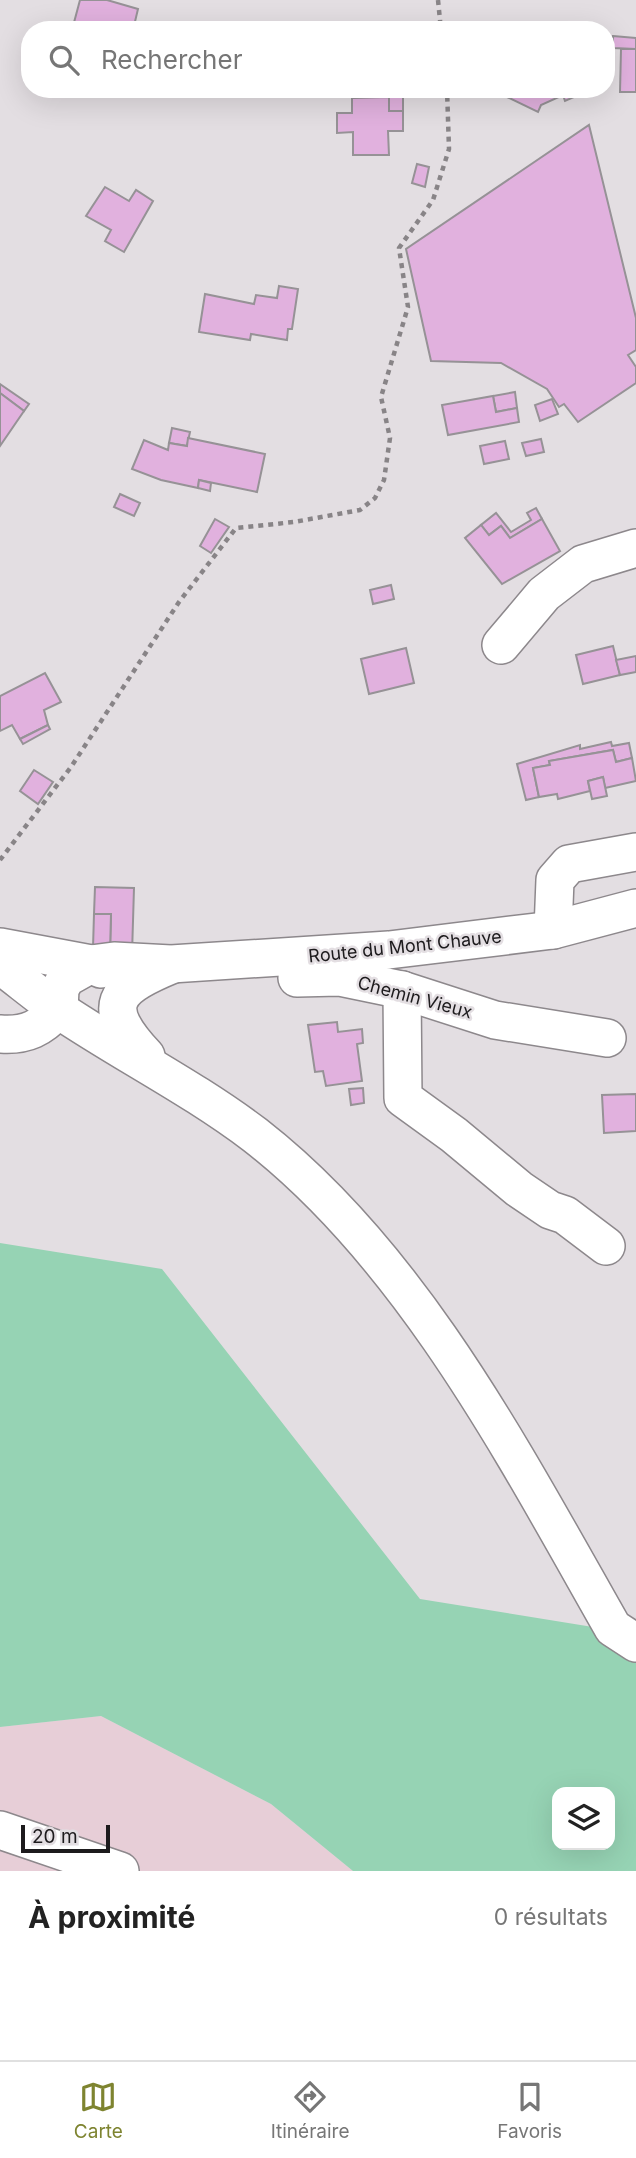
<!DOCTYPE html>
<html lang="fr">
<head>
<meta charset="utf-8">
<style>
	:root { --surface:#fff; --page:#f2f2f2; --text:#222; --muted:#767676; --line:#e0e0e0; --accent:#7e8430 }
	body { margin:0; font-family:Inter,sans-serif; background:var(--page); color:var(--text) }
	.controls { position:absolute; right:21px; bottom:21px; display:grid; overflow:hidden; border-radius:14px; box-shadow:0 7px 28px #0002 }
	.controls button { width:63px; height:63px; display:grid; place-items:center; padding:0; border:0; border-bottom:2px solid var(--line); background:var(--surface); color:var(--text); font:35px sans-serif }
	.scale { position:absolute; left:21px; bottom:18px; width:89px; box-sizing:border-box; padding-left:7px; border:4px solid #1d1b1d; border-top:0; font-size:19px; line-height:24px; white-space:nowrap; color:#1d1b1d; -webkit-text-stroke:5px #e3dee2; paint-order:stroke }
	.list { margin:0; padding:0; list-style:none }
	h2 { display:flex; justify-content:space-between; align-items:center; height:91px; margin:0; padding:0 28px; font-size:30px }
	h2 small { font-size:23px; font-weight:400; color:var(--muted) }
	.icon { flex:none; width:38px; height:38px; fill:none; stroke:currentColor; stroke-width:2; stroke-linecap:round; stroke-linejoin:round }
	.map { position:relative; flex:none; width:636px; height:1871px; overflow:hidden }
	.search { position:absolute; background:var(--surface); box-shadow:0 7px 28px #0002; left:21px; right:21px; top:21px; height:77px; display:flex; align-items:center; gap:18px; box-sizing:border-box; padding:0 24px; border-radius:28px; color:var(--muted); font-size:26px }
	.sheet { height:189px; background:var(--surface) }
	nav { display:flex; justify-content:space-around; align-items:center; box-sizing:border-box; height:98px; border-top:2px solid var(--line); background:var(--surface); font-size:19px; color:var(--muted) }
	nav a { display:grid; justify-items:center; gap:4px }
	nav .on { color:var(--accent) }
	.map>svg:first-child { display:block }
</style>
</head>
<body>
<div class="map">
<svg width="636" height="1871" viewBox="0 0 636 1871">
	<rect width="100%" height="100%" fill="#e3dee2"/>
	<!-- industrial -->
	<polygon fill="#e7ced7" points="101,1716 271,1804 353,1871 0,1871 0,1727"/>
	<!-- green -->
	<path fill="#96d3b4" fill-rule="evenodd" d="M0,1243L162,1269L420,1599L636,1634V1871H353L271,1804L101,1716L0,1727ZM557,1792H610V1845H557Z"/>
	<!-- building -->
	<g fill="#e1b1de" stroke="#969296" stroke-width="2">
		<polygon points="80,0 107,0 138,9 133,30 72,30"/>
		<polygon points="613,36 636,38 636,49 613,48"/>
		<polygon points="621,49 636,49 636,92 620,92"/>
		<polygon points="512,89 592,89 565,101 563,95 541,105 538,112 507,97"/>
		<polygon points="389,97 389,111 403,111 403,131 388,131 389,155 353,155 353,132 337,133 337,113 352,113 352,98"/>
		<rect x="389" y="97" width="14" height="14"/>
		<polygon points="589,125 636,318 636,350 628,355 636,367 636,383 578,422 564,404 559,407 547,389 501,363 431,361 406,249"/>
		<polygon points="417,164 429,167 425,187 412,183"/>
		<polygon points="105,187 129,201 136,190 153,201 124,252 105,241 111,230 86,216"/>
		<polygon points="279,286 298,289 292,329 288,329 287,340 251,334 250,340 199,332 205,294 254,304 256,295 277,298"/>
		<polygon points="0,384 29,404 24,411 0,393"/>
		<polygon points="515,392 517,408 496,412 493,396"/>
		<polygon points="0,393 24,411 0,446"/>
		<polygon points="493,396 496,412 517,408 519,422 448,435 442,405"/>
		<polygon points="552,399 558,414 540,421 535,405"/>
		<polygon points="172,428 190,432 187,446 169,443"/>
		<polygon points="188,438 265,454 257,492 199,480 198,488 161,480 132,469 144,440 168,450 169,443 187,446"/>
		<polygon points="541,439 544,452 526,456 522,443"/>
		<polygon points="505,441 509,459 484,464 480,446"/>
		<polygon points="199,480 211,483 210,491 198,488"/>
		<polygon points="120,494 140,503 134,516 114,507"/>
		<polygon points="536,508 542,519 510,538 501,526 489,535 481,525 496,513 511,532 531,520 527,513"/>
		<polygon points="215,519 229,527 211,553 200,546"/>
		<polygon points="542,519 560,551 502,584 465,538 481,525 489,535 501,526 510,538"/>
		<polygon points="391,585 394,599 373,604 370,590"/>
		<polygon points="613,646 620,675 583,684 576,655"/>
		<polygon points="406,648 414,683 369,694 361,659"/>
		<polygon points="636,656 636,672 620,675 616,660"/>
		<polygon points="45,673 61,702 44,710 48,725 20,739 12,725 0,731 0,696"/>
		<polygon points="48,725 50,729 23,744 20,739"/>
		<polygon points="611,742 612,746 629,743 632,758 616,762 613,750 549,761 550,765 533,768 539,797 526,800 517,764 580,745 580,749"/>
		<polygon points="613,750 616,762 632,758 636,781 605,788 603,777 588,781 590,791 558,799 557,794 539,797 533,768 550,765 549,761"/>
		<polygon points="34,770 53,782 38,804 20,791"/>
		<polygon points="603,777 607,796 592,799 588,781"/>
		<polygon points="95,887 134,888 132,954 110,951 111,914 94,914"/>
		<polygon points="94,914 111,914 110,951 93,948"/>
		<polygon points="337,1022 338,1032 362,1029 363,1043 357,1044 362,1081 326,1086 323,1071 315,1072 308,1025"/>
		<polygon points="363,1088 364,1103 351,1105 349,1089"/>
		<polygon points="636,1094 636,1131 604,1133 602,1095"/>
	</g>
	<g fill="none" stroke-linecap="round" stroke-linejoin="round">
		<!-- minor casing -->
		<g stroke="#8d888c" stroke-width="40">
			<g id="minor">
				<polyline points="501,645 544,594 583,564 636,548"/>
				<polyline points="553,930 555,880 569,864 636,852"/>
				<polyline points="0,947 91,964 101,969"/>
				<path d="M0,965C20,980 39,996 59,1010C123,1053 193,1088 255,1135C413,1258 515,1456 613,1628L636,1643"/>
				<polyline points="297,978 339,977 402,990 495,1020 607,1038"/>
				<polyline points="402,990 403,1098 454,1135 519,1189 550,1210 565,1215 606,1246"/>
				<path d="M0,1034C27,1036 41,1028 59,1009L60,989L66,978L91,964L114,961L171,964L389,950L553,930L636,908"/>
				<path d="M146,1056C99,1006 113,989 171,965"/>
				<polyline points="0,1830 120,1871"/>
			</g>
		</g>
		<!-- path -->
		<g stroke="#888487" stroke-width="4.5" stroke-dasharray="5 5" stroke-linecap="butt">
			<polyline points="438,0 441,30"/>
			<polyline points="0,860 71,767 179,602 236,528 294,522 360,510 375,498 384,480 390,438 381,397 408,307 399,248 433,200 449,149 447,89"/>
		</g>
		<!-- minor -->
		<use href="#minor" stroke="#fff" stroke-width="37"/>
	</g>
	<g text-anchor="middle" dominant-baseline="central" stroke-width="5" stroke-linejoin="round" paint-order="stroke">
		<!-- street labels -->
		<g font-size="18" fill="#1d1b1d" stroke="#e3dee2">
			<text transform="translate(405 946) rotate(-6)">Route du Mont Chauve</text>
			<text transform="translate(415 997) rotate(15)">Chemin Vieux</text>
		</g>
	</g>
</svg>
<div class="controls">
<button><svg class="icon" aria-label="layers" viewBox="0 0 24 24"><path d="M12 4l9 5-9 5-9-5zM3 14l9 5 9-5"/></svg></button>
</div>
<div class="scale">20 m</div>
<div class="search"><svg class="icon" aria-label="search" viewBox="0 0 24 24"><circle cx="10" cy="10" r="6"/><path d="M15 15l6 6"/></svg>Rechercher</div>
</div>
<section class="sheet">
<h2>À proximité<small>0 résultats</small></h2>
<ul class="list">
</ul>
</section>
<nav>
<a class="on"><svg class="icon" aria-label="map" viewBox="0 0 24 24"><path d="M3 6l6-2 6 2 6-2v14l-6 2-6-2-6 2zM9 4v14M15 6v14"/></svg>Carte</a>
<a><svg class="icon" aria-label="directions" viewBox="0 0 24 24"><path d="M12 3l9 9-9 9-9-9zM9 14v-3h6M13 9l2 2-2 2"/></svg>Itinéraire</a>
<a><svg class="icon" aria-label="saved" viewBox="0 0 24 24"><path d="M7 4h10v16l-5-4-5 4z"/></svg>Favoris</a>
</nav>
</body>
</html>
